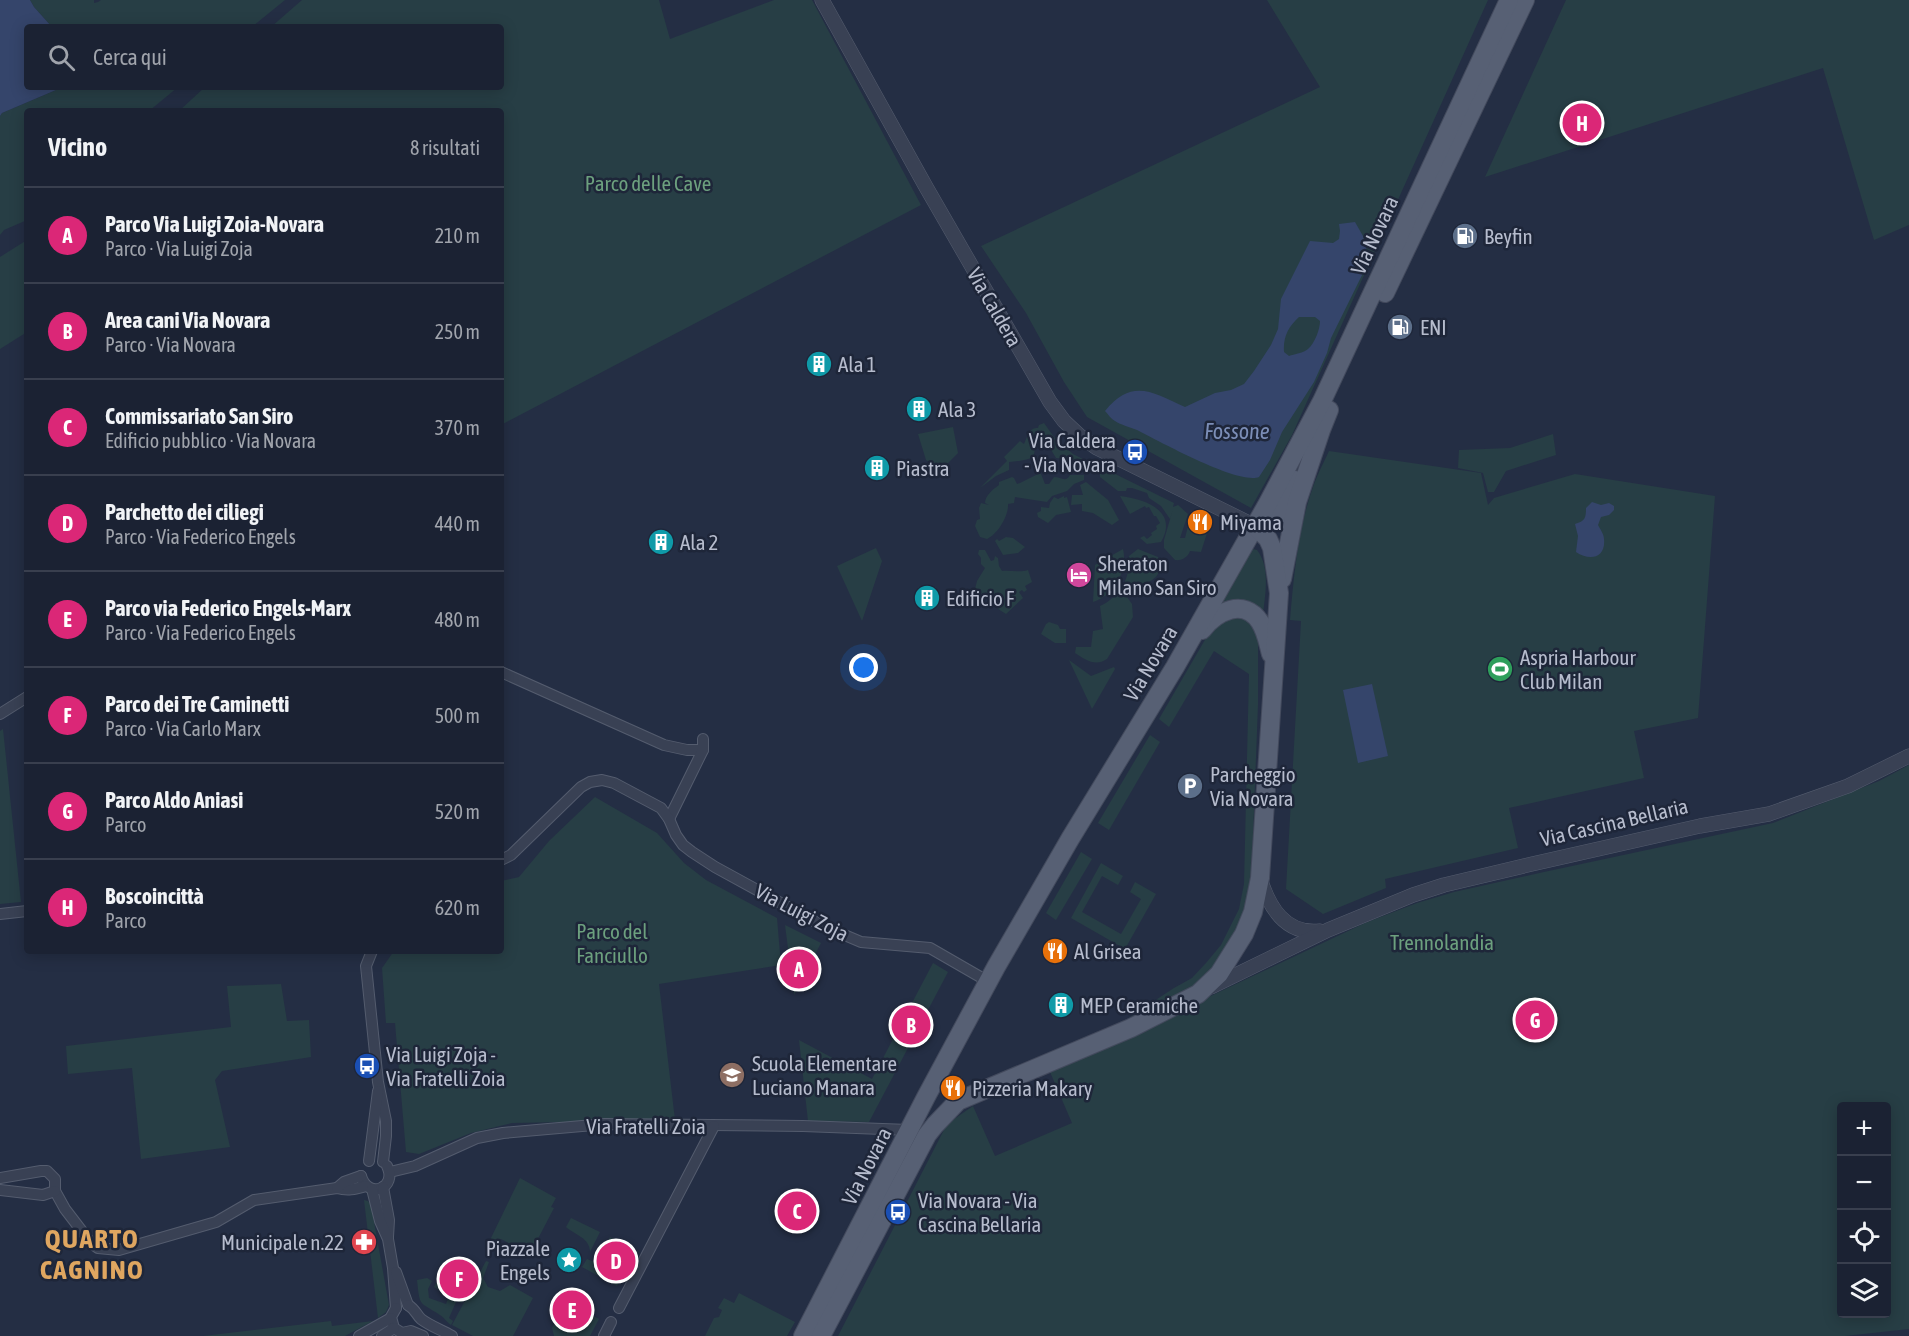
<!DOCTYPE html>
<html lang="it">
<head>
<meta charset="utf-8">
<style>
	:root { --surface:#1b2233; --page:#242a3b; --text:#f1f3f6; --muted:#a0a4ac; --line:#393f4e; --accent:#db2777 }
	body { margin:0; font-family:"Asap Condensed",sans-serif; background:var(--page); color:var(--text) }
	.controls { position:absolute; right:18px; bottom:18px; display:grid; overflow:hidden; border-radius:6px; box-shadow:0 3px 15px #0003 }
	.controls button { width:54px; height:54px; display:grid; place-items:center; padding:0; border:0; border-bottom:2px solid var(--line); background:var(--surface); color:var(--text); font:30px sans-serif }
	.you { position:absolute; left:864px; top:668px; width:21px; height:21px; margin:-15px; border:4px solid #fff; border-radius:50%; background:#1a73e8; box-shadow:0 0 0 9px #1a73e833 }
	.badge { display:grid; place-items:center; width:39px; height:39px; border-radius:50%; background:var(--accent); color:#fff; font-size:20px; font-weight:700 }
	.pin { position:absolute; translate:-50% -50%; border:3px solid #fff; box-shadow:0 2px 6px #0006 }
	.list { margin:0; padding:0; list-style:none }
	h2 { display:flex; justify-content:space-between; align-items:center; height:78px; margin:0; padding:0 24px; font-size:26px }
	h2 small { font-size:20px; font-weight:400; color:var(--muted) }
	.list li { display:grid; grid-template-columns:39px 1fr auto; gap:18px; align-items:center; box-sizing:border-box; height:96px; padding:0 24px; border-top:2px solid var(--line) }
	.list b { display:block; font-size:22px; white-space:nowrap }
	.list p { margin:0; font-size:20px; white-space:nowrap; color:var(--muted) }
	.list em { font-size:20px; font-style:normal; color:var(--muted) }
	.icon { flex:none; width:33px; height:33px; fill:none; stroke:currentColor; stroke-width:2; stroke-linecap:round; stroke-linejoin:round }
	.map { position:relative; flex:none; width:1909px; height:1336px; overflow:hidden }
	.search { position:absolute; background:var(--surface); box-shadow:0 3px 15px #0003; left:24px; top:24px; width:480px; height:66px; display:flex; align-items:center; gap:15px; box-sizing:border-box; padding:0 21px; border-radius:6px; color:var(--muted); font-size:22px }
	.panel { position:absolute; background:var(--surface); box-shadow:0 3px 15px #0003; left:24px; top:108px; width:480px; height:846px; border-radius:6px }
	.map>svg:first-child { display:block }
</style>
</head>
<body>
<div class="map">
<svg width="1909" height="1336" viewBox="0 0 1909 1336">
	<rect width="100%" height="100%" fill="#242e44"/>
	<!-- green -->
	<g fill="#273e45" fill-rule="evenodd">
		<polygon points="30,0 94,0 94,3 98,2 101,0 285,0 252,27 52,27 34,7"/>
		<polygon points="302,0 659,0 670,39 774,0 812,0 921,205 501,425 501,111 179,111 205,87 501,87 501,27 271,27"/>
		<polygon points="1267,0 1488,0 1292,435 1251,508 1087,417 1064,382 1026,313 981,246 1320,87"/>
		<polygon points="1566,0 1909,0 1909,225 1874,240 1823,68 1485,177"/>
		<polygon points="63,87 178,87 149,111 27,111 27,220 4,230 0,235 0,116 2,113"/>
		<polygon points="27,240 27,332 0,349 0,257"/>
		<path d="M1044,423L1054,437L1073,454L1087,461L1086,465L1083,467L1069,466L1067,459L1056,458L1050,448L1041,442C1027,453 1044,457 1019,461C1016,461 1013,462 1009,462V470L996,476L980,488L1007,461L1004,457L1020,441L1024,444C1028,436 1028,428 1038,428L1039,425Z"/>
		<polygon points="953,427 958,453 941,470 926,460 918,434"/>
		<polygon points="1553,434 1556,455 1506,471 1494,492 1488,492 1483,473 1458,468 1459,450 1510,448"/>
		<path d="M1329,451L1481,473L1488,505L1494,498L1575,474L1715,496L1698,718L1634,731L1644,778L1509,808L1518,848L1385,879L1386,888L1323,914L1286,889L1301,621L1290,620C1294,574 1298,528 1314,484C1318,473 1324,462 1329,451Z"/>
		<path d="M1103,468L1174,503L1173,507L1178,505L1188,514L1180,538H1185L1188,526L1196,531L1198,528L1207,533L1201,552L1190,551C1188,557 1182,561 1175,560L1164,548V540L1173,509L1170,519L1161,506L1149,498L1147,493L1132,488H1127L1126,491H1118L1100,477V470Z"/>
		<path d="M1038,474H1041L1045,484H1049L1054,477C1061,477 1066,483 1070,475H1084V480L1074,484L1067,491L1052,496L1047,502L1015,497L1014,503L1008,504C1009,515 998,534 987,539L980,537L975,526L977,520L980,519L979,508L981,503L989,505L985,503C985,496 993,489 999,485V482L1012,477L1014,478L1017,484L1020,483Z"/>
		<polygon points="1086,482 1108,500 1119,520 1112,525 1093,513 1082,511 1082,504 1071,505 1072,495 1083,495 1080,485"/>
		<polygon points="1064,496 1064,498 1067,497 1071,512 1056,515 1048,523 1038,517 1037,513 1041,511 1041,507 1049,508 1050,503 1054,497 1058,499"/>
		<path d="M1120,496C1145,499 1179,511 1161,542L1147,544L1140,538L1144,536L1147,539L1152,535L1151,533L1157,529L1156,526L1160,523L1156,516H1154L1149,507L1146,508L1145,506L1130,514Z"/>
		<polygon points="1006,537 1013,538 1025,547 1018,553 1003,555 995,541 997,539 999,541"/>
		<polygon points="876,548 882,561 862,621 837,566"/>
		<path d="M1123,549C1128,570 1115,595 1093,602L1095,565Z"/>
		<path d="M1138,549L1158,557C1165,575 1151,585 1135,584L1127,597L1132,604L1133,617L1107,659C1095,667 1086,660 1075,653L1076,647H1091L1093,631L1103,629L1100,606C1120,597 1131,577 1129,556Z"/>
		<path d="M1253,549L1257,550C1272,569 1264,600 1262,623L1216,612L1248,552Z"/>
		<path d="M979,550H985L991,561L994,560L995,556L998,558L999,566L1002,571C1011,570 1019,573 1028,570L1032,582L1025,586L1027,590L1024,592L1022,590L1019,592L1023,598L1006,614L995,607L989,596L978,599L973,597L977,581L985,568L981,564V558L978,554Z"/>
		<path d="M1239,614L1253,622L1258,638V705L1251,889C1242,923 1224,969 1192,987C1172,999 1149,1008 1128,1018L1174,988L1192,978L1206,963L1221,945L1239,909L1244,884L1249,674L1214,651L1169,727L1159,719L1213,626Z"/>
		<polygon points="1049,622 1058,625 1060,629 1066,629 1066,643 1055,643 1041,634 1046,624"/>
		<polygon points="1069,660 1091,676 1114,667 1115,669 1092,709"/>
		<polygon points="3,729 21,902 0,904 0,731"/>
		<polygon points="1150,735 1160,742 1109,830 1098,823"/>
		<path d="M1909,765V1329L1845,1336H838L947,1124L973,1106L995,1156L1072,1123L1050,1072L1365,923L1417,903L1454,892L1544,872L1773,823L1879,781ZM1842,1106H1886V1314H1842Z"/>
		<polygon points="595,797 657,833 684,863 706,880 777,918 781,965 659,984 675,1120 512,1123 471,1133 419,1154 406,1152 395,1023 386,1023 382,968 394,951 501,951 501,881 519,877 549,841"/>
		<polygon points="1081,852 1092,859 1056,920 1046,913"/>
		<polygon points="1101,863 1123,876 1118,885 1102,876 1082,912 1121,934 1141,899 1130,892 1135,882 1156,894 1125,949 1071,918"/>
		<polygon points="785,925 821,943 794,995"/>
		<polygon points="933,963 948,972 869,1122 808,1121 799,1040 872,1079"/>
		<polygon points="281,984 287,1021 309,1020 311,1057 222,1071 215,1080 230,1147 141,1159 132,1068 68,1074 66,1046 231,1027 227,986"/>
		<polygon points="520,1178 556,1198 551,1207 554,1208 530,1254 501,1239 498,1244 490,1240"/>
		<polygon points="364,1200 368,1201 371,1205 389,1305 386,1312 378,1318"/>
		<path d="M571,1218L600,1232L590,1252C590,1238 575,1235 566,1227Z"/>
		<polygon points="610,1237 638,1252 617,1286 582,1267 587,1259 597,1263"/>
		<path d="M453,1260C459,1261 463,1262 467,1266C480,1279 469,1290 462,1303L458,1301L442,1275Z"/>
		<polygon points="486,1261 489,1262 483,1278 488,1287 500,1291 510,1285 533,1298 513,1336 473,1336 452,1325"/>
		<path d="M427,1278L432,1281L428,1289L429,1298L446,1304L449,1296L434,1287L436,1283H439L441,1280L456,1302L449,1318L453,1321L451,1325C446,1322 445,1318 440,1315C419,1301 420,1308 417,1280Z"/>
		<polygon points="739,1293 795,1322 787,1336 705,1336 714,1318 719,1317 722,1310 718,1308 724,1298 734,1303"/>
		<polygon points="566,1301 599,1319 590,1336 554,1336 552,1328"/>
		<polygon points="331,1321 332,1326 373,1321 345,1336 203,1336"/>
	</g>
	<!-- water -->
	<g fill="#35456b" fill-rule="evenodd">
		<polygon points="0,0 30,0 34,7 52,27 27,27 27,87 63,87 2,113 0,116"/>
		<path d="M1355,222L1363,236L1367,252L1366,267L1331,338L1327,353L1314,382L1282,432L1270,460L1259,477C1238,485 1159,441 1137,430C1130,427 1121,425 1115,421C1111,419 1108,414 1105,411C1132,378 1152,392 1185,407L1215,393L1231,390L1244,384L1254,371L1271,345L1278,329L1281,299L1310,241L1333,243L1339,239L1340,231L1339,224ZM1299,317H1315L1320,321C1320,329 1315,343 1308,349C1304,353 1294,354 1289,356L1284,352C1283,337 1288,327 1299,317Z"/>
		<path d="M1592,502L1601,505L1609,503L1614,506V510L1609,515L1601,517L1598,525C1600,529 1604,534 1604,539C1606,559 1589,561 1576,552L1578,536L1575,524C1585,521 1586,518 1586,508Z"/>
		<polygon points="1372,684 1388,756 1358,763 1343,690"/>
	</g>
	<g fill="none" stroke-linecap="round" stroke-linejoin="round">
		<!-- minor casing -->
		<g stroke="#545c6e" stroke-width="12">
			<g id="minor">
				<polyline points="501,672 664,745 687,750 703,750"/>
				<polyline points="0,714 27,697"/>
				<polyline points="669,819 703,750 703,739"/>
				<polyline points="501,860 511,855 581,787 590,782 602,780 614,783 661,808 669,819 676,835 683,845 692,852 715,867 821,925 861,942 930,948 989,982"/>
				<polyline points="0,914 27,911"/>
				<polyline points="372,951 366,966 378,1082 386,1121 386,1136 383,1162"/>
				<polyline points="369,1161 378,1091"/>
				<polyline points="390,1172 415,1166 477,1138 503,1133 605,1124 803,1126 909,1130"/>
				<path d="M361,1176C368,1200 398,1188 387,1166"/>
				<path d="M0,1178L41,1171H47L55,1179V1191L65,1209L91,1243L98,1248L119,1250L216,1222L254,1200L337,1188C348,1191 355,1189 366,1186"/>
				<polyline points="383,1187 389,1220 388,1237"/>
				<polyline points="337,1188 344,1182 361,1176"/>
				<polyline points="372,1189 380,1221 388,1239 393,1268 396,1308"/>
				<polyline points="0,1190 43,1195 55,1191"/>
				<polyline points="396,1272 408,1305"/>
				<path d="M408,1305C415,1309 416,1314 421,1319C430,1326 442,1330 452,1336"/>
				<polyline points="396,1308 391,1317 394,1328 402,1333 411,1331 423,1336"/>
				<polyline points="619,1308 714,1126"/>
				<polyline points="359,1336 391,1318"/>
				<polyline points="382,1336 394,1328"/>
				<polyline points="604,1336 611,1322"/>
			</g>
		</g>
		<!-- tertiary casing -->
		<g stroke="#545c6e" stroke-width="15">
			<g id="tertiary">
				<polyline points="822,0 926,187 1050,402 1064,421 1080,436 1097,448 1255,526"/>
				<path d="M1260,878C1269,907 1285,935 1320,931"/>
				<polyline points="1211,987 1328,930 1413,895 1444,885 1532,864 1700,826 1769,814 1848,786 1909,756"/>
			</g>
		</g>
		<!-- primary casing -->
		<g stroke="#434a5d" stroke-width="20">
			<g id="primary">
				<polyline points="1385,293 1525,0"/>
				<polyline points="1255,526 1277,516 1295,480"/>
				<polyline points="1282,579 1297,502 1321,430 1329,410"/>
				<path d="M1202,630C1216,612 1244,597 1260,622C1266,631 1268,643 1271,654"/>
				<polyline points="803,1336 926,1097 996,967 1070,839 1175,667 1268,503 1322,401 1509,0"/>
				<polyline points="821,1336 927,1135 935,1125 958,1101 1131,1028 1198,994 1219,974 1244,934 1253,912 1260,878 1279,593 1272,548 1268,539 1255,526"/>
			</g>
		</g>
		<!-- minor -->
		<use href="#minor" stroke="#394154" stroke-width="10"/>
		<!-- tertiary -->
		<use href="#tertiary" stroke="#394154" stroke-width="14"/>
		<!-- primary -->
		<use href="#primary" stroke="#576074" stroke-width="18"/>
	</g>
	<!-- icons -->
	<defs>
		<g id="fuel-disc" transform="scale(1.35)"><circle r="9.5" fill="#5c6f8a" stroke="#1e2639"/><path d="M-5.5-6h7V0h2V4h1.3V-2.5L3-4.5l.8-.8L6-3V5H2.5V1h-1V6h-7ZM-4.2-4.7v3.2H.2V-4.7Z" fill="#fff"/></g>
		<g id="building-disc" transform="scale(1.35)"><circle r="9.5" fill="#0f9aa8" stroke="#1e2639"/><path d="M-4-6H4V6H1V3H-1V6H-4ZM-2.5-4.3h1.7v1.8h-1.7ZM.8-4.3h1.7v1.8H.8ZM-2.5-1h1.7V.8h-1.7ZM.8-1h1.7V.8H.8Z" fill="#fff"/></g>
		<g id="bus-disc" transform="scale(1.35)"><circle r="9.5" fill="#1a4fb4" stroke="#1e2639"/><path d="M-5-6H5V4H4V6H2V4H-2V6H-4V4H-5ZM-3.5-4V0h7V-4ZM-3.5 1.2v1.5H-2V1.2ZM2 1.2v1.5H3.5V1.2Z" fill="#fff"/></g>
		<g id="restaurant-disc" transform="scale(1.35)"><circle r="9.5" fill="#e8710a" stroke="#1e2639"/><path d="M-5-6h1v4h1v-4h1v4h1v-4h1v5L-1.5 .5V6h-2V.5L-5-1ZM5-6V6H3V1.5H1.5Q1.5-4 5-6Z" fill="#fff"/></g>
		<g id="hotel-disc" transform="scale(1.35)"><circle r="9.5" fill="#d1479c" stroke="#1e2639"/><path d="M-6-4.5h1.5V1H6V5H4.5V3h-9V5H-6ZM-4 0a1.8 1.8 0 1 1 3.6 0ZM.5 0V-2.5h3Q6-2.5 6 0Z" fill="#fff"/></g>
		<g id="stadium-disc" transform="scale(1.35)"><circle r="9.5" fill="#2e9e5b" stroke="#1e2639"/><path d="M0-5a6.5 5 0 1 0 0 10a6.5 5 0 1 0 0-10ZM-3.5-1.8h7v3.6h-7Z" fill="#fff"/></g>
		<g id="parking-disc" transform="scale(1.35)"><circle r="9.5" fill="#5c6f8a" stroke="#1e2639"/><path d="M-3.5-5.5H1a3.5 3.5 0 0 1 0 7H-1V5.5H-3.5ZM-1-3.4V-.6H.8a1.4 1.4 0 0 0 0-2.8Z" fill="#fff"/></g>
		<g id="school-disc" transform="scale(1.35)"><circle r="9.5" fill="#8d6e63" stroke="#1e2639"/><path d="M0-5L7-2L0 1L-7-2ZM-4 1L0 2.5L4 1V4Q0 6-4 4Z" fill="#fff"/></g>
		<g id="pharmacy-disc" transform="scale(1.35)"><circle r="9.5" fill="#e0444e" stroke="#1e2639"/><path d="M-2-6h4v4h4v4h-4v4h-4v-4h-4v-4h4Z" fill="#fff"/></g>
		<g id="sight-disc" transform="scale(1.35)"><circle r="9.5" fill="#0f9aa8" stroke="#1e2639"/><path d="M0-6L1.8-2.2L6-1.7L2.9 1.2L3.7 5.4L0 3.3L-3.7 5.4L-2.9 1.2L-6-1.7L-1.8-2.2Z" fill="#fff"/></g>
	</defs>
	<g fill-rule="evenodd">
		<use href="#fuel-disc" x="1465" y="236"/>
		<use href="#fuel-disc" x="1400" y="327"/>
		<use href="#building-disc" x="819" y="364"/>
		<use href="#building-disc" x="919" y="409"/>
		<use href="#bus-disc" x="1135" y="452"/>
		<use href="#building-disc" x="877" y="468"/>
		<use href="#restaurant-disc" x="1200" y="522"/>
		<use href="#building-disc" x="661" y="542"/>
		<use href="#hotel-disc" x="1079" y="575"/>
		<use href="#building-disc" x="927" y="598"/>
		<use href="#stadium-disc" x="1500" y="669"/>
		<use href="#parking-disc" x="1190" y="786"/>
		<use href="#restaurant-disc" x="1055" y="951"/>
		<use href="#building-disc" x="1061" y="1005"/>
		<use href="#bus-disc" x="367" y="1066"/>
		<use href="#school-disc" x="732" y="1075"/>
		<use href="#restaurant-disc" x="953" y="1088"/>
		<use href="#bus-disc" x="898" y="1212"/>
		<use href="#pharmacy-disc" x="364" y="1242"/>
		<use href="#sight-disc" x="569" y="1260"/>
	</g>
	<g text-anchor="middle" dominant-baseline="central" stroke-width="5" stroke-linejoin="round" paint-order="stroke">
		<!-- park labels -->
		<g font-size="21" fill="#6ca07e" stroke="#1e2639">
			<text x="648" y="183">Parco delle Cave</text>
			<text x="612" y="931">Parco del<tspan x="612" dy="24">Fanciullo</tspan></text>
			<text x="1442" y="942">Trennolandia</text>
		</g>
		<!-- street labels -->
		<g font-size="21" fill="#b6bccd" stroke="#1e2639">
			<text transform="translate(1374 235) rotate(-65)">Via Novara</text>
			<text transform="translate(995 307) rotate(60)">Via Caldera</text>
			<text transform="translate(1150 663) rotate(-59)">Via Novara</text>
			<text transform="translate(1614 822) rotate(-13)">Via Cascina Bellaria</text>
			<text transform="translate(802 912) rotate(27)">Via Luigi Zoja</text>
			<text x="646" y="1126">Via Fratelli Zoia</text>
			<text transform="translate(866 1166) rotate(-63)">Via Novara</text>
		</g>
		<!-- poi labels -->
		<g font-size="21" fill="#b6bccd" stroke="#1e2639" text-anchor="start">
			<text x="1484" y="236">Beyfin</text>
			<text x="1420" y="327">ENI</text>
			<text x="838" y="364">Ala 1</text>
			<text x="938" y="409">Ala 3</text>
			<text x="1116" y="440" text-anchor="end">Via Caldera<tspan x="1116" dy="24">- Via Novara</tspan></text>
			<text x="896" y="468">Piastra</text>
			<text x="1220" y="522">Miyama</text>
			<text x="680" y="542">Ala 2</text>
			<text x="1098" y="563">Sheraton<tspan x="1098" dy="24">Milano San Siro</tspan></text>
			<text x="946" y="598">Edificio F</text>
			<text x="1520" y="657">Aspria Harbour<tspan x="1520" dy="24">Club Milan</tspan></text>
			<text x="1210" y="774">Parcheggio<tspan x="1210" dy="24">Via Novara</tspan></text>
			<text x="1074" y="951">Al Grisea</text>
			<text x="1080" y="1005">MEP Ceramiche</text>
			<text x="386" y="1054">Via Luigi Zoja -<tspan x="386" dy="24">Via Fratelli Zoia</tspan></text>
			<text x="752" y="1063">Scuola Elementare<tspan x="752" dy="24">Luciano Manara</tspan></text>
			<text x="972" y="1088">Pizzeria Makary</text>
			<text x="918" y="1200">Via Novara - Via<tspan x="918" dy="24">Cascina Bellaria</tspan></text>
			<text x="344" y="1242" text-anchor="end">Municipale n.22</text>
			<text x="550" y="1248" text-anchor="end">Piazzale<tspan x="550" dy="24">Engels</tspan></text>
		</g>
		<!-- water labels -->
		<g font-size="22" font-style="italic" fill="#7c8eb7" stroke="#1e2639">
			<text x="1237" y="431">Fossone</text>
		</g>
		<!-- district labels -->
		<g font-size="27" font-weight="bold" letter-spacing="1.5" fill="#dfa660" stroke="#1e2639">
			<text x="92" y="1238">QUARTO<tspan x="92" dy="31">CAGNINO</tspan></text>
		</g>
	</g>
</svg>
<div class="controls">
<button>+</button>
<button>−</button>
<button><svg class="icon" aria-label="locate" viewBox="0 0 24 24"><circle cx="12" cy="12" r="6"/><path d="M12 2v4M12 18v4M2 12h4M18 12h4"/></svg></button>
<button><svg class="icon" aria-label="layers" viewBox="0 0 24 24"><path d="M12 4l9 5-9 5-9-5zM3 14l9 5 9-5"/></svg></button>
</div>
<div class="you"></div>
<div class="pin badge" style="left:799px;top:969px">A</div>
<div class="pin badge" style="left:911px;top:1025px">B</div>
<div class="pin badge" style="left:797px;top:1211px">C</div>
<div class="pin badge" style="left:616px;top:1261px">D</div>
<div class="pin badge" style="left:572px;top:1310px">E</div>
<div class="pin badge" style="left:459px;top:1279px">F</div>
<div class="pin badge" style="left:1535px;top:1020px">G</div>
<div class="pin badge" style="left:1582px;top:123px">H</div>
<div class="search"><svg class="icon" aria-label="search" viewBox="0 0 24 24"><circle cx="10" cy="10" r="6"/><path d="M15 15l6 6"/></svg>Cerca qui</div>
<section class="panel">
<h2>Vicino<small>8 risultati</small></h2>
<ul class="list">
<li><span class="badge">A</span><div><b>Parco Via Luigi Zoia-Novara</b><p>Parco · Via Luigi Zoja</p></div><em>210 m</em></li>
<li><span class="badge">B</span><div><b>Area cani Via Novara</b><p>Parco · Via Novara</p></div><em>250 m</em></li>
<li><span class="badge">C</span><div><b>Commissariato San Siro</b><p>Edificio pubblico · Via Novara</p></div><em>370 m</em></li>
<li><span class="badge">D</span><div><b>Parchetto dei ciliegi</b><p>Parco · Via Federico Engels</p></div><em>440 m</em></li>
<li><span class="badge">E</span><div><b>Parco via Federico Engels-Marx</b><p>Parco · Via Federico Engels</p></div><em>480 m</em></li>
<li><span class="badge">F</span><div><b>Parco dei Tre Caminetti</b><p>Parco · Via Carlo Marx</p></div><em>500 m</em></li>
<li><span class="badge">G</span><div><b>Parco Aldo Aniasi</b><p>Parco</p></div><em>520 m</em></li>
<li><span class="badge">H</span><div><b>Boscoincittà</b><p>Parco</p></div><em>620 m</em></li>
</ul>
</section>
</div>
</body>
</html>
